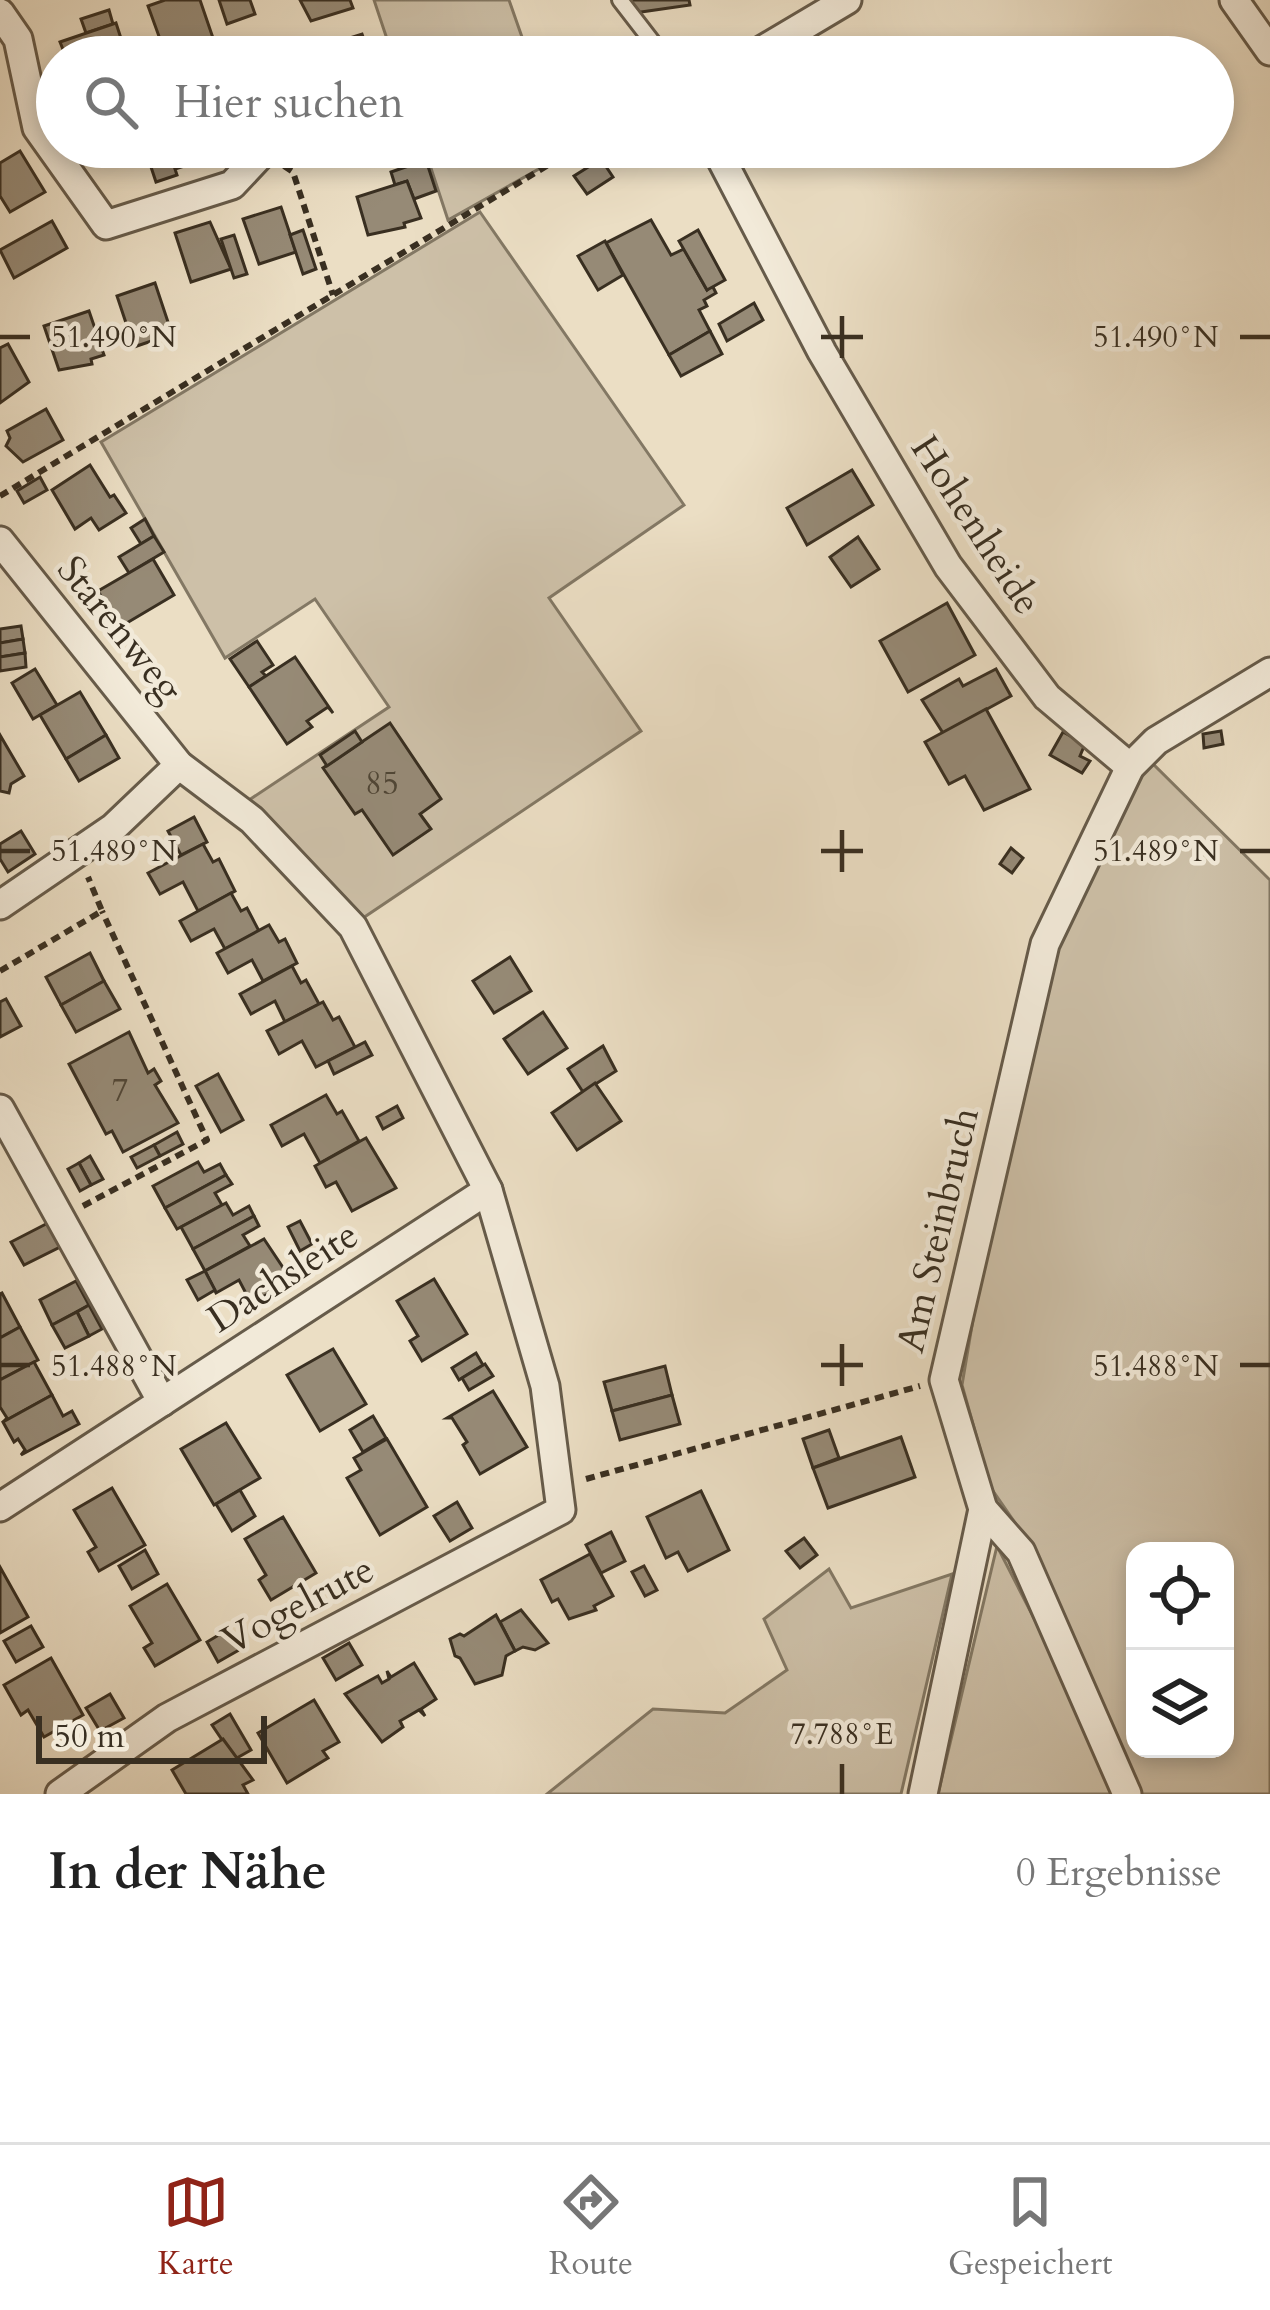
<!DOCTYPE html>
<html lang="de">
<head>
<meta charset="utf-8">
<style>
	:root { --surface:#fff; --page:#f6f6f6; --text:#222; --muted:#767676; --line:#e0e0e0; --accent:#8f2418 }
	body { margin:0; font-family:Cardo,serif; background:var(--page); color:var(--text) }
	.controls { position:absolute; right:36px; bottom:36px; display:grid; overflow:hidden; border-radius:24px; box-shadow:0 6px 18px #0003 }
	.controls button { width:108px; height:108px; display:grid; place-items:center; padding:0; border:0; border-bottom:3px solid var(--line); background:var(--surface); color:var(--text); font:60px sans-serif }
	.scale { position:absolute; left:36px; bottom:30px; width:231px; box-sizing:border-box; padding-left:12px; border:6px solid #392f21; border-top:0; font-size:33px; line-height:42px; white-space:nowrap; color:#392f21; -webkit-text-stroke:9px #f2ead9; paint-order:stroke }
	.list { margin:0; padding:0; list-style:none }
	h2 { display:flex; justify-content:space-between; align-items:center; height:156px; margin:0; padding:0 48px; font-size:51px }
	h2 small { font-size:39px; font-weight:400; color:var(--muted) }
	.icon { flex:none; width:66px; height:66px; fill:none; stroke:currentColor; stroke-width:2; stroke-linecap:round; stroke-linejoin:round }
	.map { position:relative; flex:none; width:1270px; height:1794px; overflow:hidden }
	.search { position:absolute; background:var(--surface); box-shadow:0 6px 18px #0003; left:36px; right:36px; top:36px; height:132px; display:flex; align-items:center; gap:30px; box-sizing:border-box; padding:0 42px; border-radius:66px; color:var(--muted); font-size:45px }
	.sheet { height:348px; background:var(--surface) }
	nav { display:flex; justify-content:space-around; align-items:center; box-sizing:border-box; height:168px; border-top:3px solid var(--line); background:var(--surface); font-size:33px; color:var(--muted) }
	nav a { display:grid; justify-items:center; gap:6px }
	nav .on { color:var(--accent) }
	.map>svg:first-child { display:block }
</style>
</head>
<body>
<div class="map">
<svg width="1270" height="1794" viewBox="0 0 1270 1794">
	<rect width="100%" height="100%" fill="#ebdec4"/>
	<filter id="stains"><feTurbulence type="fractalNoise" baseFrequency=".00167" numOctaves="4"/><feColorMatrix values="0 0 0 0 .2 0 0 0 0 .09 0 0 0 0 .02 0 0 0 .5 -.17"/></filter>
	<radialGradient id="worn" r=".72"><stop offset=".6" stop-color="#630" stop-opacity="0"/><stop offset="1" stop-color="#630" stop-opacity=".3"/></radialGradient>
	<!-- green -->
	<g fill="#cdc0a8" stroke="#837864" stroke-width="3" fill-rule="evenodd">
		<polygon points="374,0 509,0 529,57 393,57"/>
		<polygon points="424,147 578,147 448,220"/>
		<polygon points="480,212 684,505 549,598 641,731 360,920 249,800 389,707 315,599 225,658 101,442"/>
		<path d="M1145,756L1270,880V1794H1136L1035,1552L991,1488L962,1385L999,1165L1049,948ZM1135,1551H1225V1749H1135Z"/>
		<polygon points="997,1546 1102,1751 1119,1794 938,1794"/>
		<polygon points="829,1569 851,1608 952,1574 901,1794 547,1794 653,1709 725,1713 787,1670 764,1619"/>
	</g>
	<!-- building -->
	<g fill="#968a76" stroke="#392f21" stroke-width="3">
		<polygon points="165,0 200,0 213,38 165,53 148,6"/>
		<polygon points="219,0 250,0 255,14 227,24"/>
		<polygon points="300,0 350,0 353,8 311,21"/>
		<polygon points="632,0 689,0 690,5 634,13"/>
		<polygon points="109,10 113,24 86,33 81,19"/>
		<polygon points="116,23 127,57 66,57 60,42"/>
		<polygon points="362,34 370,57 307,57 305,52"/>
		<polygon points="292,44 296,57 267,57 266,53"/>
		<polygon points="156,147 205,147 209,158 175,169 177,175 156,182 148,158 159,155"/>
		<polygon points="354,147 409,147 409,148 360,164"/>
		<polygon points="607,147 641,147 619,161"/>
		<polygon points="20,151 45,192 10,212 0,196 0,163"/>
		<polygon points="601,159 613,177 587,194 574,176"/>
		<polygon points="426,160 436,191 414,199 407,181 395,185 391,172"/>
		<polygon points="407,181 421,218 404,223 405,227 368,235 357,197"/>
		<polygon points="281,207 296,252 259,264 243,219"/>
		<polygon points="651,220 671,255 684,249 707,290 712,285 716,293 704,300 707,306 699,310 710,331 669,355 606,243"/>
		<polygon points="52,221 67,248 14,278 0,250"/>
		<polygon points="210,222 231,269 191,282 175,233"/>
		<polygon points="303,230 316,269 303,274 290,235"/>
		<polygon points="698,230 725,280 707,290 679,241"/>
		<polygon points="234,235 247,274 234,278 221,239"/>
		<polygon points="605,241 623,275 598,290 578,256"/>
		<polygon points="155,283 172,334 134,347 117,296"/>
		<polygon points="754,303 763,320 727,341 719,324"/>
		<polygon points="89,311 104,355 91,359 92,364 59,370 44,326"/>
		<polygon points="710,331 722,354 681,376 669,355"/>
		<polygon points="8,344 29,382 0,403 0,348"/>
		<polygon points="46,409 63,440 23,462 6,446 10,438 7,431"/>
		<polygon points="90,465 110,497 114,495 126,513 99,530 91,518 75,529 52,490"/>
		<polygon points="852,470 873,505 807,545 787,508"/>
		<polygon points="40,477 47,490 24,503 17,491"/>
		<polygon points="145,519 154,536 141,544 131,528"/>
		<polygon points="154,536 164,552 129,573 119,557"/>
		<polygon points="858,537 879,569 851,587 830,557"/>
		<polygon points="153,559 174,595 120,627 98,591"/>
		<polygon points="947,603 975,655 908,692 880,641"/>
		<polygon points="21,626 23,639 0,643 0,629"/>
		<polygon points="23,639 25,653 0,657 0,643"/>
		<polygon points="257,641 273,665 262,672 266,676 249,687 230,659"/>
		<polygon points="25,653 26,667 0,671 0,657"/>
		<polygon points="295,657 333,713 328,707 307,721 312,727 287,744 249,687"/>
		<polygon points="35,669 57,705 33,719 12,683"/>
		<polygon points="996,669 1011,696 943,733 922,700 959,679 963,686"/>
		<polygon points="80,692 106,735 66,759 40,715"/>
		<polygon points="986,709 1030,789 984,810 965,776 949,784 925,742"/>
		<polygon points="390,723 441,799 420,814 431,829 393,855 362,810 355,814 323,768"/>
		<polygon points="355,731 362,742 327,766 320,755"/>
		<polygon points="1221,731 1223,744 1204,748 1203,734"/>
		<polygon points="1063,732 1085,744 1080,756 1090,761 1082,773 1050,755"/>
		<polygon points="0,735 24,776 11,784 9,793 0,791"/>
		<polygon points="106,735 119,758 79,781 66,759"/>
		<polygon points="194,817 207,842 181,855 168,831"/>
		<polygon points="21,831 35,854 8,872 0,859 0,844"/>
		<polygon points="203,844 213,862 219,859 235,891 198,911 183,882 160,894 148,873"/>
		<polygon points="1011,848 1023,858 1012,873 1000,864"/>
		<polygon points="231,893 241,911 247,908 259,931 225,949 214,929 191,941 180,921"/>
		<polygon points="269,925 279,942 285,939 297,963 263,981 252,960 228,973 217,953"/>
		<polygon points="90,953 104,981 61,1005 46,977"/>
		<polygon points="510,957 531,991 494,1013 473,981"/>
		<polygon points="292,966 301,983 306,980 319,1004 285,1022 275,1001 251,1014 240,994"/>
		<polygon points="104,981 120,1009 76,1032 61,1005"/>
		<polygon points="6,999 21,1026 0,1037 0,1002"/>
		<polygon points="323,1002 333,1020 339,1017 355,1047 316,1067 302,1041 279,1054 267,1031"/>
		<polygon points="543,1012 567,1048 528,1074 504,1039"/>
		<polygon points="129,1032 148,1073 154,1069 161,1081 155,1085 178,1123 123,1152 112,1131 106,1134 69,1064"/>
		<polygon points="365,1042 372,1055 334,1074 328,1061"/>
		<polygon points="603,1046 616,1071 583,1092 568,1069"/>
		<polygon points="218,1074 243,1120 221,1132 196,1086"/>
		<polygon points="595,1083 621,1121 577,1150 552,1113"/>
		<polygon points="326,1095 337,1114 342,1111 359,1141 320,1163 304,1134 282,1146 271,1125"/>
		<polygon points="397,1106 403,1118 383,1129 377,1117"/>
		<polygon points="177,1132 183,1144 160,1156 154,1145"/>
		<polygon points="366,1138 396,1188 352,1211 336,1182 326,1187 315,1166"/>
		<polygon points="154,1145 160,1156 137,1168 131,1157"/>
		<polygon points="90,1156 103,1179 91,1185 79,1163"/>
		<polygon points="198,1162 204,1172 220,1164 226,1175 165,1208 153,1186"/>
		<polygon points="79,1163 91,1185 80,1191 68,1169"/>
		<polygon points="226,1175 232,1184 215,1193 222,1205 177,1229 165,1208"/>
		<polygon points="226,1203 233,1215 249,1206 254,1216 193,1249 181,1227"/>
		<polygon points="254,1216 259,1226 243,1235 250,1246 205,1271 193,1249"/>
		<polygon points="300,1221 312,1244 300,1251 288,1227"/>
		<polygon points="48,1223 60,1247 24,1265 11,1242"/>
		<polygon points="264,1239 292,1281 251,1303 239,1280 216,1293 205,1271"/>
		<polygon points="205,1271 215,1290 198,1300 187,1280"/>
		<polygon points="434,1279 467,1334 422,1361 410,1341 418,1336 397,1301"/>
		<polygon points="76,1281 89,1305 52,1325 40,1300"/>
		<polygon points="2,1293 20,1327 0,1338 0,1294"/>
		<polygon points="89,1305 102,1329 89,1336 77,1312"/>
		<polygon points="77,1312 89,1336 65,1348 52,1325"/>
		<polygon points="20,1327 38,1360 0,1380 0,1338"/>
		<polygon points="333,1349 366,1404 320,1431 287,1375"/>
		<polygon points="476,1353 483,1365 459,1380 452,1368"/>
		<polygon points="34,1362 52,1395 3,1422 7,1418 0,1407 0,1380"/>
		<polygon points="485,1364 493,1376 469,1390 462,1378"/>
		<polygon points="665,1366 672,1395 612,1411 604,1382"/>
		<polygon points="493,1391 527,1447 480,1474 463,1445 467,1442 452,1418 447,1418"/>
		<polygon points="52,1395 63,1416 72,1411 79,1424 21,1455 25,1450 18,1439 14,1442 3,1422"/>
		<polygon points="672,1395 680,1424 620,1440 612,1411"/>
		<polygon points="373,1416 386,1438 363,1452 350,1430"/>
		<polygon points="226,1423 260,1478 214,1505 181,1449"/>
		<polygon points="829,1430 839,1458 813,1468 803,1439"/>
		<polygon points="901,1437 915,1477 828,1508 813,1468"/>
		<polygon points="387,1439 427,1507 380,1535 347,1478 361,1470 354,1458"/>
		<polygon points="112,1488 145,1545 99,1571 88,1552 96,1547 74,1510"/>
		<polygon points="240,1490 255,1516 232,1531 216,1504"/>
		<polygon points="701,1491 729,1550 688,1571 678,1552 666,1558 647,1517"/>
		<polygon points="457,1502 472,1528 450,1541 434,1516"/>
		<polygon points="283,1517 316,1573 271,1600 259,1580 266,1575 245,1539"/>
		<polygon points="611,1532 625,1561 601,1573 586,1545"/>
		<polygon points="804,1538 817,1555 800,1568 786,1551"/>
		<polygon points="145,1550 158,1574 132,1589 119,1566"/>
		<polygon points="590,1554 613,1596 594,1606 596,1610 569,1619 558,1599 552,1602 541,1580"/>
		<polygon points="644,1566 657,1590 645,1596 632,1572"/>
		<polygon points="0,1567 28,1617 0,1633"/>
		<polygon points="167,1584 200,1640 155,1666 144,1648 152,1643 130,1606"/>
		<polygon points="521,1610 548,1643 535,1650 523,1647 515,1651 500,1622"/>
		<polygon points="496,1615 515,1651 506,1656 502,1675 475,1684 460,1658 455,1656 450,1639 460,1634 464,1636"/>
		<polygon points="31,1626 43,1647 16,1662 4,1641"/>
		<polygon points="227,1630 239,1650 218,1662 207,1642"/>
		<polygon points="349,1643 362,1665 336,1680 323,1658"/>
		<polygon points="51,1658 83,1715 44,1737 28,1710 21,1715 4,1685"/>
		<polygon points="414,1663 436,1699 421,1709 425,1716 419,1710 400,1721 403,1727 382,1742 345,1694 378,1676 382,1683 389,1679 387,1671 391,1677"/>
		<polygon points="110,1694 124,1718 100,1731 86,1708"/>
		<polygon points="314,1700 339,1742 323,1751 328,1758 287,1783 258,1733"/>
		<polygon points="230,1714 251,1750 235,1759 212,1725"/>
		<polygon points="223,1739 253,1780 243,1785 248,1794 186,1794 172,1770"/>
	</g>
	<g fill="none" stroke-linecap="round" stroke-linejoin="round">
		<!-- service casing -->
		<g stroke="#665b4a" stroke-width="20">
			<polyline id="service" points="620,0 664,57"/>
		</g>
		<!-- minor casing -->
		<g stroke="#665b4a" stroke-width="33">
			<g id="minor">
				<polyline points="1234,0 1270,51"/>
				<polyline points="0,13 18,39 37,128 106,225 232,185 263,152"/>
				<polyline points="751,57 847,0"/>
				<polyline points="715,147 822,352 948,566 1047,697 1130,767"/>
				<polyline points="0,541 179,765 252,820 353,927 488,1190 545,1386 561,1510 167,1718 60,1794"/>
				<polyline points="0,905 113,828 179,765"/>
				<polyline points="0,1109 162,1402"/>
				<polyline points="0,1507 488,1190"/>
				<polyline points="983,1509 1021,1552 1127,1794"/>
				<polyline points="923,1794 983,1509 944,1380 1045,944 1130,767 1156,741 1270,672"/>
			</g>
		</g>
		<!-- path -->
		<g stroke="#392f21" stroke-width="6" stroke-dasharray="9 6" stroke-linecap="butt">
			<polyline points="284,166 293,172 333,295"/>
			<polyline points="0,496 578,147"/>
			<polyline points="0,971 102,911 88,877"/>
			<polyline points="83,1206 207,1140 102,911"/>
			<polyline points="586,1479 920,1386"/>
		</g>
		<!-- service -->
		<use href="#service" stroke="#f2ead9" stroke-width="14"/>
		<!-- minor -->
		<use href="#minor" stroke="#f2ead9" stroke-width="27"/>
	</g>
	<!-- ticks -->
	<path fill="none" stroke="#392f21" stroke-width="4.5" d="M842,316V358M0,337H30M821,337H863M1240,337H1270M842,830V872M0,851H30M821,851H863M1240,851H1270M842,1344V1386M0,1365H30M821,1365H863M1240,1365H1270M842,1764V1794"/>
	<g text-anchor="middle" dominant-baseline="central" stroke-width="9" stroke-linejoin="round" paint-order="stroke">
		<!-- number labels -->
		<g font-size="33" fill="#504636">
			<text x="382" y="783">85</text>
			<text x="120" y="1090">7</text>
		</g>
		<!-- street labels -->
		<g font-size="39" fill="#392f21" stroke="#f2ead9">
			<text transform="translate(976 525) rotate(57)">Hohenheide</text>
			<text transform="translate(120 629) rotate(51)">Starenweg</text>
			<text transform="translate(938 1230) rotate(-77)">Am Steinbruch</text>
			<text transform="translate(283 1277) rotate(-33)">Dachsleite</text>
			<text transform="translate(298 1605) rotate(-28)">Vogelrute</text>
		</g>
	</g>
	<g font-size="30" text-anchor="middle" fill="#392f21" stroke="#f2ead9" stroke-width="9" stroke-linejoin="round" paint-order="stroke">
		<text x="114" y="347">51.490°N</text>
		<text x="1156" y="347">51.490°N</text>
		<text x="114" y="861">51.489°N</text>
		<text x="1156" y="861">51.489°N</text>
		<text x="114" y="1376">51.488°N</text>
		<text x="1156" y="1376">51.488°N</text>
		<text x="842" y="1744">7.788°E</text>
	</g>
	<rect width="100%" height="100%" filter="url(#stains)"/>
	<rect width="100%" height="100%" fill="url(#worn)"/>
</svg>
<div class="controls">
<button><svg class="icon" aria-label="locate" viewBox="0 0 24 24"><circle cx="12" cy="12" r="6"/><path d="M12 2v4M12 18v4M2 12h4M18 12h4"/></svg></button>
<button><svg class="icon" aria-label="layers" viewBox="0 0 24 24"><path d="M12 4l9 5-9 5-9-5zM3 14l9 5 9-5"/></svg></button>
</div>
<div class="scale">50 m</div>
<div class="search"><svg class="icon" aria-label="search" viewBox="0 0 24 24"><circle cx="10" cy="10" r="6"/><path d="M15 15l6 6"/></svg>Hier suchen</div>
</div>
<section class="sheet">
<h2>In der Nähe<small>0 Ergebnisse</small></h2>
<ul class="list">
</ul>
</section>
<nav>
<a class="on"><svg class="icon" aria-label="map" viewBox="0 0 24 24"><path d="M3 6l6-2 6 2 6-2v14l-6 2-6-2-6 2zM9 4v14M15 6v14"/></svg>Karte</a>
<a><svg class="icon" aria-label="directions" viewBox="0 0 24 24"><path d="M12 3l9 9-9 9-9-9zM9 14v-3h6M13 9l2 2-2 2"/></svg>Route</a>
<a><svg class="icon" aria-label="saved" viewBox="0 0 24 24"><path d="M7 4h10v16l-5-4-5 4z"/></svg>Gespeichert</a>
</nav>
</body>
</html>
